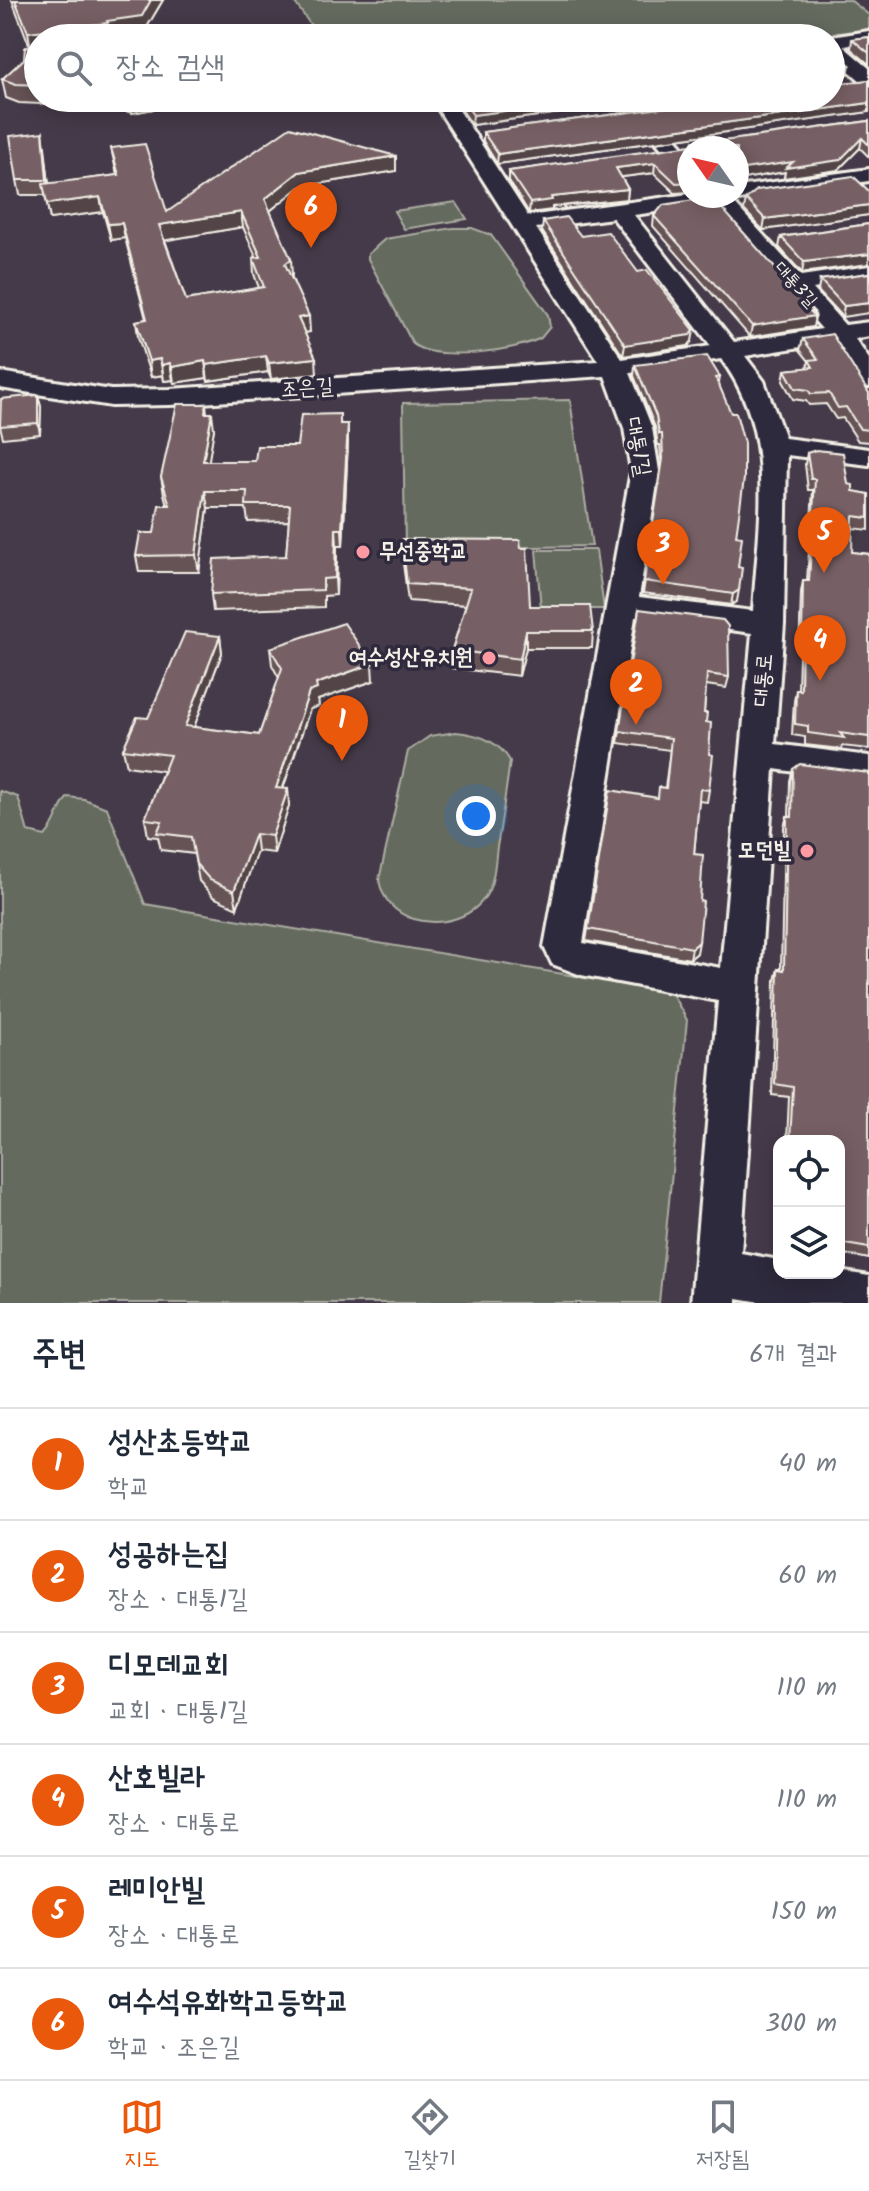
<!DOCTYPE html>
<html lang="ko">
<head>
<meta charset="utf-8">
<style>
	:root { --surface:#fff; --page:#f6f6f7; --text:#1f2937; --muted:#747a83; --line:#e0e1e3; --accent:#ea580c }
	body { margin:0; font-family:Kalam,"Poor Story",sans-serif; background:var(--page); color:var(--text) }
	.controls { position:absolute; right:24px; bottom:24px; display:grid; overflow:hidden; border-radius:16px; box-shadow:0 4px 20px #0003 }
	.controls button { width:72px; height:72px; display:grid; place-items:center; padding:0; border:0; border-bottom:2px solid var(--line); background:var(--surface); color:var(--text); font:40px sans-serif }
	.compass { position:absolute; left:677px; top:136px; width:72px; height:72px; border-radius:50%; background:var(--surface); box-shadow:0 4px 20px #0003; rotate:304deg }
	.you { position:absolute; left:476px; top:816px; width:28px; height:28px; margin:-20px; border:6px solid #fff; border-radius:50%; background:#1a73e8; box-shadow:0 0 0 12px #1a73e833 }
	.badge { display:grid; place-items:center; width:52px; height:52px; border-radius:50%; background:var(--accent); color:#fff; font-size:26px; font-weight:700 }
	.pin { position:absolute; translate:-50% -66px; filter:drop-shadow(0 2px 4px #0008) }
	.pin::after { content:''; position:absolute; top:42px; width:28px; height:24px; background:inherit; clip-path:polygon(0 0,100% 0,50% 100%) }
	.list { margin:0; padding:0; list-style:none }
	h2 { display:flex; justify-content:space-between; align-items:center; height:104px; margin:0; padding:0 32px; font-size:34px }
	h2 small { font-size:26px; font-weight:400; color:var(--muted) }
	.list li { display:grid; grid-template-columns:52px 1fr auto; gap:24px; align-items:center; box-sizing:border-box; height:112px; padding:0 32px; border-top:2px solid var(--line) }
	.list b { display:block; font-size:30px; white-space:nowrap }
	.list p { margin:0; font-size:26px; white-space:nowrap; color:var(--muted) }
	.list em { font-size:26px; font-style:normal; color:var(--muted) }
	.icon { flex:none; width:44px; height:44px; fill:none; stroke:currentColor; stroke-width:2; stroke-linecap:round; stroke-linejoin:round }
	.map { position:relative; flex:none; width:869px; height:1303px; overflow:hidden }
	.search { position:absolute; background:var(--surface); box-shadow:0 4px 20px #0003; left:24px; right:24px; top:24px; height:88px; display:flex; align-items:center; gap:20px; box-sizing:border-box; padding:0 28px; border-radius:44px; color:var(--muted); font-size:30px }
	.sheet { height:776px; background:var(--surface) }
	nav { display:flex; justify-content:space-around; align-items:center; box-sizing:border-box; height:112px; border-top:2px solid var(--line); background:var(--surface); font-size:22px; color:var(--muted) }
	nav a { display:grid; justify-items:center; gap:4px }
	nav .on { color:var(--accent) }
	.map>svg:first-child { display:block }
</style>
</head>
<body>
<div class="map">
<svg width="869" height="1303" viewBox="0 0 869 1303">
	<rect width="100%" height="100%" fill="#453a49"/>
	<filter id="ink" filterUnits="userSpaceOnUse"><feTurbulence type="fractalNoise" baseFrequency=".0125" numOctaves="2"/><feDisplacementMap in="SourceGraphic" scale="16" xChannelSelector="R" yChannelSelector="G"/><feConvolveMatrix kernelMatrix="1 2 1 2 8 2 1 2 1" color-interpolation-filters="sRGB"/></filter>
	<g filter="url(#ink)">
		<!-- green -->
		<g fill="#656b5e" stroke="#acaea3" stroke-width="2">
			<polygon points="293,0 850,0 869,15 869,29 799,38 320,38"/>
			<polygon points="456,202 467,219 404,229 394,211"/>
			<path d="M453,228H472L491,235L548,315L550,327L541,338C516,351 436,362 413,344L368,259V254L385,239Z"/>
			<polygon points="570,400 592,546 405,549 403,403"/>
			<polygon points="536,550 596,550 604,609 541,609"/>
			<path d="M456,732C479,734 499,741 510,761C506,790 502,819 497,847C495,861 495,878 489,890C476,918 442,927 414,919C396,914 382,899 379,880L408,751L430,736Z"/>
			<path d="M0,791L18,797L28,832L45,836C59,821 56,810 68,797L84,799L107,808L145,904L671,992L687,1020L659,1303H0Z"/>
		</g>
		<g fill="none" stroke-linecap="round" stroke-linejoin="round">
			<!-- minor casing -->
			<g stroke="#f4f1e8" stroke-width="6">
				<g id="minor">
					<polygon points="869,31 869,43 843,46 869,68 869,84 862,82 831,55 831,38 825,38"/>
					<path d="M431,98H451L528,216L689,194L737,196V187L869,169V181L732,201L801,276L869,266V280L813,289L845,325L869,322V336L855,339L869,359V387L860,385L832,342L745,356L764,381L785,438L869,449V465L787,455L784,624L775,744L869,756V782L774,769L741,1253L779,1260V1273H839V1271L869,1276V1303H767L737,1298V1303H691L718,1001L581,975L552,964L544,947L631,471L624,428L605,376L170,405L111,406L0,388V372L111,390L170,389L598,361ZM712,204L822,329L734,342L634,215ZM613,218L711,346L622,359L536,228ZM721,359C778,434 758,524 753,611L639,597L659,471L652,428L630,373ZM635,617L752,633L721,968L583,943Z"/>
					<polygon points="618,98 639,98 689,153 689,172 681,171"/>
				</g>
			</g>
			<!-- minor -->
			<use href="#minor" fill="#2f2a3d" fill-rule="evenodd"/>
		</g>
		<!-- wall -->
		<g fill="#665357" stroke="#f4f1e8" stroke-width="2" fill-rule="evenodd">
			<polygon points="12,0 163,0 144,32 110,37 38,38 38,98 170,98 153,109 132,113 101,104 102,111 61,100 41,104 19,103 6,98 2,79 24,59 30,47"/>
			<polygon points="869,37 869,64 851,49 852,39"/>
			<polygon points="869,80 869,112 497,164 483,141 483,132"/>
			<polygon points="456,98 671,98 472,125 456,101"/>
			<polygon points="869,121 869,157 860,148 838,170 784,178 785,172 737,180 737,148 689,148 689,192 675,193 654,173 621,177 628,189 627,199 552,207 552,210 529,213 509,181 509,171"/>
			<path d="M43,132L49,184L117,175L111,148L167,212L396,156V171L300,187L270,211L310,332L304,333L317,374L271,379L268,372L208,381L207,378L174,383L173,380L164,381L163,375L151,377L138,337L136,321L146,319L125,238L111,240L103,212L50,219L45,195H20L17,180ZM243,227L256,257L253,258L254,274L259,288L186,300L165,240Z"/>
			<polygon points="869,191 869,215 763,230 744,210 746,199"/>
			<polygon points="654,216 814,312 814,315 815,316 813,327 750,337 653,226"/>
			<polygon points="543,221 581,236 692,341 688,346 623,356 542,231"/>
			<polygon points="869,224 869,264 802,273 779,247 781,237"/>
			<polygon points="869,273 842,317 818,291 820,280"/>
			<polygon points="803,339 869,393 869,442 858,441 843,418 836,419 826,404 809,405 806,401 793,399 783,381 785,370 807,368 809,361 800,350"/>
			<polygon points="635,365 720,377 719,383 736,536 738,567 737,601 731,605 643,593 662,469 660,445 658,445 655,427 634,376"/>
			<polygon points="38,395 41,407 40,434 3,438 0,426"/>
			<polygon points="206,404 207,413 214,429 208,461 255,461 297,446 341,424 348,441 343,546 337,546 336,595 324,596 324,607 213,611 211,594 286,556 289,521 248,522 246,508 208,508 199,572 139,572 136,556 154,533 167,505 164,494 161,477"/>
			<polygon points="807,453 848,484 853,491 869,494 869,530 852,528 852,552 869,554 869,749 842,746 841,749 805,745 805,737 792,735 794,701 796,690 798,690 801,592 803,581 807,581 813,490 808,490 805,464"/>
			<polygon points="402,539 521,548 530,606 593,631 592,648 526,648 519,676 452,668 452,650 466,605 408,601 402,556"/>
			<polygon points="639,609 729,677 726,688 706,685 704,713 706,722 709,790 707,802 699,801 694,854 697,953 690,959 586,941 588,929 658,798 665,788 670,750 618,743"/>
			<polygon points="220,636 222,653 194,727 259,735 279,678 272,665 270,648 373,681 318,700 319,706 310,709 283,789 288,789 289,806 274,853 257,851 237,908 213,897 199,881 194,854 161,850 158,837 148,836 145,819 163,771 127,766 123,749 148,718"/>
			<polygon points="793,769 869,773 869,1259 839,1253 839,1141 787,1141 789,1097 772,1095 775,980 778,969 781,969 784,827 787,816 789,816 790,781"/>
		</g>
		<!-- shaded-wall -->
		<g fill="#534447" stroke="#f4f1e8" stroke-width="2">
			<polygon points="151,0 163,0 144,32 110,38 38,38 38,48 31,49 28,32 107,21"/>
			<polygon points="850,65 848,74 831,77 831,68"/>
			<polygon points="39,98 60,98 61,100 41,104"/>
			<polygon points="130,98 170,98 153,109 132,113"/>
			<polygon points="601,98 671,98 472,125 473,115"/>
			<polygon points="869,103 869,112 497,164 498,154"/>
			<polygon points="43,132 45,147 50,195 47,180"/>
			<polygon points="862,138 860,148 838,170 784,178 785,172 737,180 737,170"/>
			<polygon points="396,156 396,171 300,187 266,214 265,199 299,172"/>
			<polygon points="655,163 654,173 615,178 616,168"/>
			<polygon points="628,189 627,199 552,207 552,210 529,213 530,203 551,197"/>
			<polygon points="100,197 103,212 50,219 47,204"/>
			<polygon points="869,205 869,215 763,230 765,219"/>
			<polygon points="241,212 243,227 162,241 159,225"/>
			<polygon points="122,223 125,238 111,240 108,224"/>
			<polygon points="869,254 869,264 802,273 804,262"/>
			<polygon points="291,259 292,275 286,280 285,264"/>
			<polygon points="869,303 869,313 842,317 844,306"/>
			<polygon points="814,312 814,317 815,316 813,327 750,337 752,326"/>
			<polygon points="309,316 310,332 299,334 298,318"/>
			<polygon points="694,330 692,341 688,346 623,356 625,345"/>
			<polygon points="266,356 268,372 208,381 206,365"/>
			<polygon points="316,358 317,374 271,379 269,363"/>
			<polygon points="160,359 163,375 151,377 149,361"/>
			<polygon points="205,361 207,378 174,383 172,367"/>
			<polygon points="170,363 173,380 164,381 162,365"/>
			<polygon points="38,395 41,407 40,434 38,423"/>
			<polygon points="212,413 214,429 206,478 203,461"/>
			<polygon points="348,424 348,441 343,546 342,529"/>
			<polygon points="205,491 208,508 199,572 196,555"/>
			<polygon points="336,529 337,546 336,595 335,578"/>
			<polygon points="739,590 737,601 731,605 733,594"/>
			<polygon points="526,631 526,648 519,676 520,659"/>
			<polygon points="220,636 222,653 188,743 185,726"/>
			<polygon points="372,664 373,681 318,700 319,706 310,709 277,805 276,788 309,692 316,684"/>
			<polygon points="288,789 289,806 274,853 272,836"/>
			<polygon points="255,834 257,851 237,908 234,891"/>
			<polygon points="699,942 697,953 690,959 692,948"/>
		</g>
		<!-- building -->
		<g fill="#776165" stroke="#f4f1e8" stroke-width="2" fill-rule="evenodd">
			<polygon points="15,0 151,0 142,16 107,21 108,23 28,32"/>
			<polygon points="869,37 869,53 852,39"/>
			<polygon points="25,47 38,48 38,85 16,84 2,79 24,59"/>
			<polygon points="831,48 850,65 831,68"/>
			<polygon points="869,80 869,103 498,154 483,132 735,98 831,98 831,84"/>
			<polygon points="461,98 601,98 473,115"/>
			<polygon points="869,121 869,145 862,138 840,160 786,168 793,162 737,170 737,148 689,148 689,182 676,183 655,163 616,168 628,189 551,197 552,200 530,203 509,171 691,145 693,141 723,141"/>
			<path d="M290,127L396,156L299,172L265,199L291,259L285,264L309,316L298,318L316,358L269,363L266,356L206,365L205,361L172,367L170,363L162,365L160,359L149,361L136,321L147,319L122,223L108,224L100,197L47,204L43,184L119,175L111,148L145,144L167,212ZM241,212L261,257L253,258L264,287L186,300L159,225Z"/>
			<polygon points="43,132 47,180 17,180 10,136"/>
			<polygon points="853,176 869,191 869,205 765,219 746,199 757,190"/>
			<polygon points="712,197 814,312 811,312 815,316 752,326 654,216 663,205"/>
			<polygon points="566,217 581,236 608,232 638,272 647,270 694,330 690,335 625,345 543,221"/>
			<polygon points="869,224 869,254 804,262 781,237"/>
			<polygon points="869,273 869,303 844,306 820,280"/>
			<polygon points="832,334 869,393 869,430 860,429 846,407 838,408 829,393 811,394 808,390 795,388 785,370 813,367 809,360 818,359 803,339"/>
			<polygon points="707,356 720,377 716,378 731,413 736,413 744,443 744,479 736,536 742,537 738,567 742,568 739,590 733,594 644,581 663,459 662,434 659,434 656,416 635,365"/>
			<polygon points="38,395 38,423 0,426 1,399"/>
			<polygon points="177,404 206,404 205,413 212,413 203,461 255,461 257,446 297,446 301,415 340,414 340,424 348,424 342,529 336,529 335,578 323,579 323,590 211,594 214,559 286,556 290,505 246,505 247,491 205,491 196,555 136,556 140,533 154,533 159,505 170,505 161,477"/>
			<polygon points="816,450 843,453 848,484 853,485 853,491 869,494 869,518 853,516 852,552 869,554 869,737 840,733 844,738 808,733 808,726 795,724 796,690 801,690 803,581 809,581 815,479 811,479 807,453"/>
			<polygon points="402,539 520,540 521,548 527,548 530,606 590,606 593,631 526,631 520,659 452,650 471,588 407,584"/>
			<polygon points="639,609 723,620 728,626 729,677 707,674 704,713 707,713 706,722 711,723 709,754 713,755 709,790 700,789 694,854 703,855 700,901 703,902 699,942 692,948 588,929 610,790 658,798 659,787 666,788 671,738 619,731"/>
			<polygon points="344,623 372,664 316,684 317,689 309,692 276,788 288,789 272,836 255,834 234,891 210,880 196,864 191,837 157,833 162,821 145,819 170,755 123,749 137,717 148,718 185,632 220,636 185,726 259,735 282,668 270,648"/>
			<polygon points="800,764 869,773 869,1248 839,1243 839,1141 790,1141 793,1087 775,1084 778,969 784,970 787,816 792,817 793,769"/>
		</g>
	</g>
	<!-- markers -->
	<g fill="#ff9aa2" stroke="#2f2a3d" stroke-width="3">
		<circle cx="363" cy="552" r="8"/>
		<circle cx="489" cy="658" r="8"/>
		<circle cx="807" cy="851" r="8"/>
	</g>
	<g text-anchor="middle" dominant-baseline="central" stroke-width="7" stroke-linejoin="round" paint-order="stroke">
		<!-- far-street labels -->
		<g font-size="18" fill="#f4f1e8" stroke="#2f2a3d">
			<text transform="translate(795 285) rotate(48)">대통3길</text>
		</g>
		<!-- street labels -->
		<g font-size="22" fill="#f4f1e8" stroke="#2f2a3d">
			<text transform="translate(307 389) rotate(-4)">조은길</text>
			<text transform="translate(637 447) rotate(80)">대통1길</text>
			<text transform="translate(764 680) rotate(-85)">대통로</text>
		</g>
		<!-- poi labels -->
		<g font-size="22" font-weight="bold" fill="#f4f1e8" stroke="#2f2a3d" text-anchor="end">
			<text x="379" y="552" text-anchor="start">무선중학교</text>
			<text x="473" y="658">여수성산유치원</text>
			<text x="791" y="851">모던빌</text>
		</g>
	</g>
</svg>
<div class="controls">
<button><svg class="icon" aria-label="locate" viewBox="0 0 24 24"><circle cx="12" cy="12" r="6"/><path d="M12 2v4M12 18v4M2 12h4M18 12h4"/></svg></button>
<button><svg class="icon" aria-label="layers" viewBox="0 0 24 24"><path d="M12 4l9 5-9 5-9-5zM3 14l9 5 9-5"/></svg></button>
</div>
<svg class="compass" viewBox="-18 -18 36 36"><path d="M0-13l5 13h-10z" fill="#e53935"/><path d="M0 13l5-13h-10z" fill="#747a83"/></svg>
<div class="you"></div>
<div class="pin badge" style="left:342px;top:761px">1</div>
<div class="pin badge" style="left:636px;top:725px">2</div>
<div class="pin badge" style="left:663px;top:585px">3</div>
<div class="pin badge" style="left:820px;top:681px">4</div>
<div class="pin badge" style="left:824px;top:573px">5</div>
<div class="pin badge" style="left:311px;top:248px">6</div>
<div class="search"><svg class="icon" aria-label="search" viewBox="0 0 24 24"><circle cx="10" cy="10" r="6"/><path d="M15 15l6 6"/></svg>장소 검색</div>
</div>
<section class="sheet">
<h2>주변<small>6개 결과</small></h2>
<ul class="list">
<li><span class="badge">1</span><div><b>성산초등학교</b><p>학교</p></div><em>40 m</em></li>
<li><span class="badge">2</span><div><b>성공하는집</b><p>장소 · 대통1길</p></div><em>60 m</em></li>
<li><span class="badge">3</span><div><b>디모데교회</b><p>교회 · 대통1길</p></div><em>110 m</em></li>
<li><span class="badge">4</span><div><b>산호빌라</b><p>장소 · 대통로</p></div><em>110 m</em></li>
<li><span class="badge">5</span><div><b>레미안빌</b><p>장소 · 대통로</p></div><em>150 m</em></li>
<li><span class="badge">6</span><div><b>여수석유화학고등학교</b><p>학교 · 조은길</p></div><em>300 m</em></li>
</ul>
</section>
<nav>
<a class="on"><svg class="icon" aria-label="map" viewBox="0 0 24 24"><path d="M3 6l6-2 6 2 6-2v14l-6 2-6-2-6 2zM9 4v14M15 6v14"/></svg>지도</a>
<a><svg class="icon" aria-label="directions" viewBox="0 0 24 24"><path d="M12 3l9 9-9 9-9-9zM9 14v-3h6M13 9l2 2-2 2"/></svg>길찾기</a>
<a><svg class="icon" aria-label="saved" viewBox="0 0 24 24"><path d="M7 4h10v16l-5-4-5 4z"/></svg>저장됨</a>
</nav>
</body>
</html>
